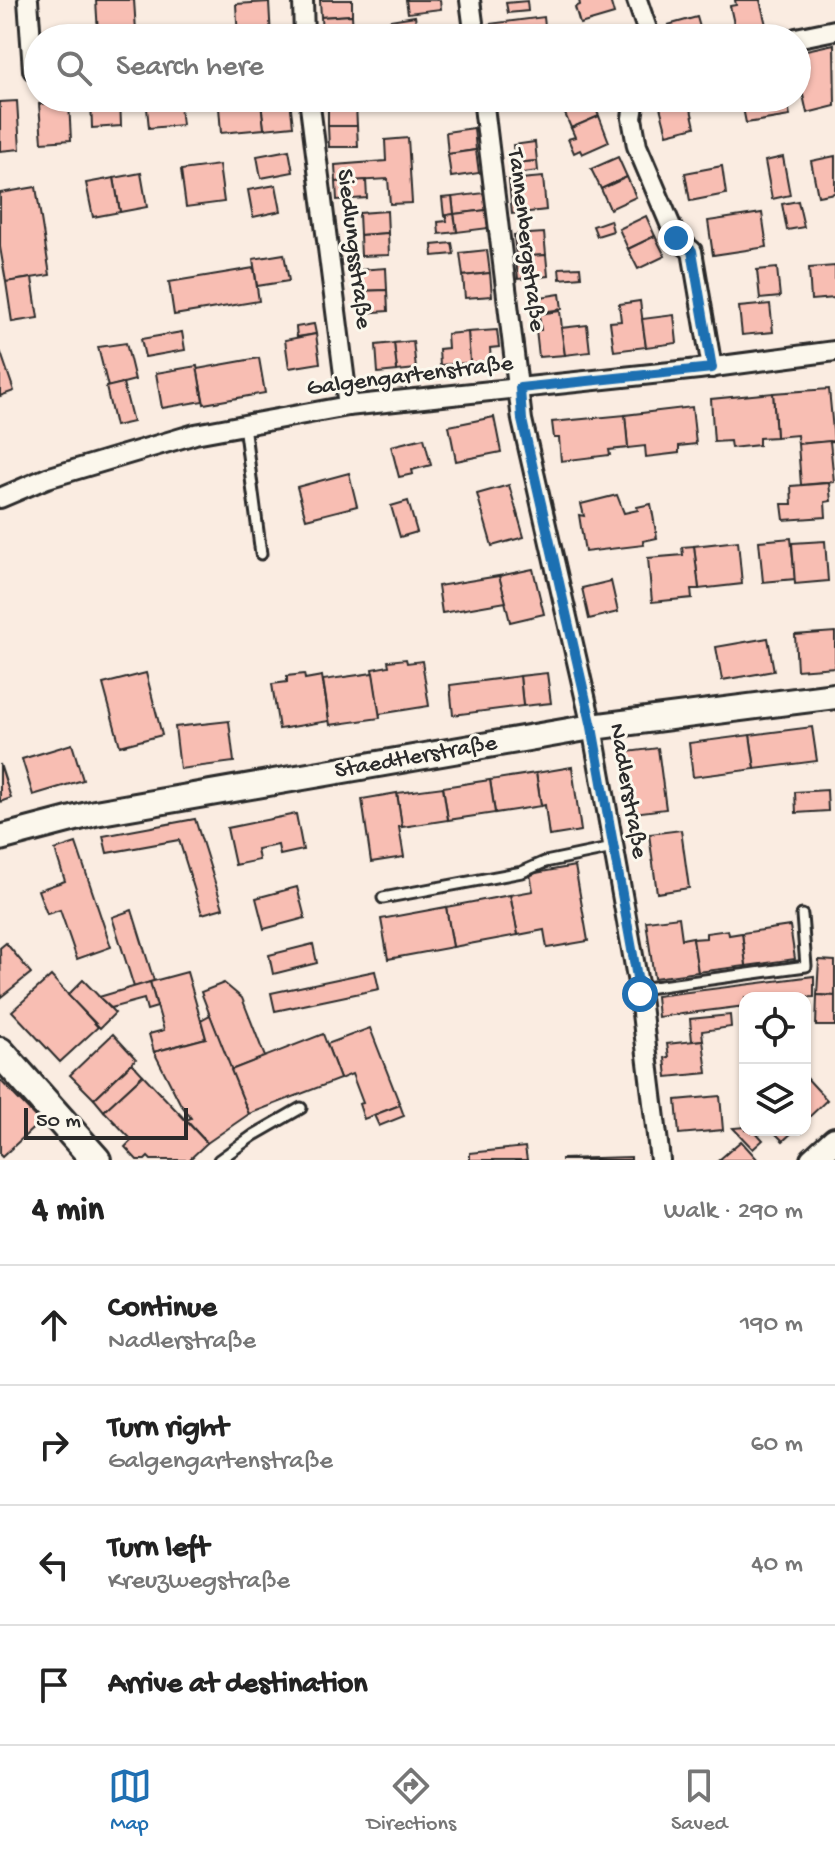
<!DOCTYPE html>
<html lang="en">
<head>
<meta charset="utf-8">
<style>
	:root { --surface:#fff; --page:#f6f6f6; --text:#222; --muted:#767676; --line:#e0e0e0; --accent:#1f6fb2 }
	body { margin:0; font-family:"Gochi Hand",sans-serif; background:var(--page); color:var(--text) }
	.controls { position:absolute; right:24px; bottom:24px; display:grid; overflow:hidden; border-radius:16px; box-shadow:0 2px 6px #0004 }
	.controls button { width:72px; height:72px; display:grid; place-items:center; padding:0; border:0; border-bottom:2px solid var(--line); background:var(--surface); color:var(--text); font:40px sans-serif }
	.scale { position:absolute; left:24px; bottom:20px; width:164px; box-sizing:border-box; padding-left:8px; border:4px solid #2b2b2b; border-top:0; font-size:22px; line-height:28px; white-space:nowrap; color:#2b2b2b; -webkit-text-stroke:6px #fbf7ec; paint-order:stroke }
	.stop { position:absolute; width:24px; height:24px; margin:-18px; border:6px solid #1f6fb2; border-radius:50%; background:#fff }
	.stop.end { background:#1f6fb2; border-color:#fff; box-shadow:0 2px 8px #0008 }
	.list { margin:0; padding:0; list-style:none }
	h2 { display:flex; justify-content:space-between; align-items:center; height:104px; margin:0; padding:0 32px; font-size:34px }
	h2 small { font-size:26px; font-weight:400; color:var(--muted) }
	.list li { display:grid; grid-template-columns:52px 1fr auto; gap:24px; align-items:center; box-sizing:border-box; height:120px; padding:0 32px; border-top:2px solid var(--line) }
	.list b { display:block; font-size:30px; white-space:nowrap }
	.list p { margin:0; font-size:26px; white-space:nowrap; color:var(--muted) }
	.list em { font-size:26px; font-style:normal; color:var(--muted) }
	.icon { flex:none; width:44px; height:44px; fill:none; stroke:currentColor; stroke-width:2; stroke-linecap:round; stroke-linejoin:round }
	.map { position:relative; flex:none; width:835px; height:1160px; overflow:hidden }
	.search { position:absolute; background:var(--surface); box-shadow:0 2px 6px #0004; left:24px; right:24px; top:24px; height:88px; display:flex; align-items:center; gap:20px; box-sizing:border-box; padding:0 28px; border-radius:44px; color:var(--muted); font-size:30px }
	.sheet { height:584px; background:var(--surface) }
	nav { display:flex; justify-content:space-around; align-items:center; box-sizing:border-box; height:112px; border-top:2px solid var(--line); background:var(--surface); font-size:22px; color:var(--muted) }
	nav a { display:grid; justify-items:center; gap:4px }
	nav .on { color:var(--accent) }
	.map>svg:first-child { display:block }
</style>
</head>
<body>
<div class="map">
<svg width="835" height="1160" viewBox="0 0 835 1160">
	<rect width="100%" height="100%" fill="#faece1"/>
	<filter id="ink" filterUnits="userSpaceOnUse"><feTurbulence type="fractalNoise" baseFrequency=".0125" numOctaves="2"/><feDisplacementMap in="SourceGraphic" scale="16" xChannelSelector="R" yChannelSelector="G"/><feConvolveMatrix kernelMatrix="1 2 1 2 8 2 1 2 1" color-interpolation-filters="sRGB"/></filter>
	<g filter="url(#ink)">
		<!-- building -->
		<g fill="#f8beb3" stroke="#2b2b2b" stroke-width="2">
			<polygon points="96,0 134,0 136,31 98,33"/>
			<polygon points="320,0 352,0 352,15 321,17"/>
			<polygon points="406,0 440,0 441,9 408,13"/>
			<polygon points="579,0 610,0 614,14 580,24 575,7 580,5"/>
			<polygon points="735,0 760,0 766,25 736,33 730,6 736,5"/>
			<polygon points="527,1 528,11 508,13 506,3"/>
			<polygon points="269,2 271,38 238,38 236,4"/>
			<polygon points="352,15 353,33 322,34 321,17"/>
			<polygon points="415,16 418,38 393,38 390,20"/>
			<polygon points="544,17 546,36 532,38 491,38 489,24"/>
			<polygon points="697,17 703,38 672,38 668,25"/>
			<polygon points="834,44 835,106 807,113 797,68 797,52"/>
			<polygon points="91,98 120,98 121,126 92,128"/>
			<polygon points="146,98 179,98 182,125 149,128"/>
			<polygon points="424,98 465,98 466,106 440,109 439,98 424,100"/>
			<polygon points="570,98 591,98 599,116 571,128 560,102"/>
			<polygon points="671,98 678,98 679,102 689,100 695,127 667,134 660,107 663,106 662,100"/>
			<polygon points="741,98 787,98 790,116 746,123"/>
			<polygon points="290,100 293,126 264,129 261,103"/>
			<polygon points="17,101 20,149 0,151 0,102"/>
			<polygon points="69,102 71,140 42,142 39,104"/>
			<polygon points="261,103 264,129 221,133 219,107"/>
			<polygon points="328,105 356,105 357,126 328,126"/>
			<polygon points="599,116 609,142 582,154 580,150 574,153 568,139 575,137 571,128"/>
			<polygon points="328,126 357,126 358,147 329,147"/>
			<polygon points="474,128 476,150 448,154 446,132"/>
			<polygon points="408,138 412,203 390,204 388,179 336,182 335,165 386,161 385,140"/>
			<polygon points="535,142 537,161 515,163 513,145"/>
			<polygon points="289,150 293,172 261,178 257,156"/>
			<polygon points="476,150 479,173 451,177 448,154"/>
			<polygon points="835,156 835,193 818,196 811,161"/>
			<polygon points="618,157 627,177 601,189 591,169"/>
			<polygon points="783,157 790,195 772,199 765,161"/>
			<polygon points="537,161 538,171 516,174 515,163"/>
			<polygon points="219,165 224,202 186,207 181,170"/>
			<polygon points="722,166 726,194 690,201 685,173"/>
			<polygon points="141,173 147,207 120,212 114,178"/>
			<polygon points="543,177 546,210 512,214 509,180"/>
			<polygon points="627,177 636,197 610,209 601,189"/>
			<polygon points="114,178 120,212 93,217 86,183"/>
			<polygon points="366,180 367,198 337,200 336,182"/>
			<polygon points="276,185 281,211 253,217 248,190"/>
			<polygon points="36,187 50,275 6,282 0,247 0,193"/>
			<polygon points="484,193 486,210 454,214 452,197"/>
			<polygon points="452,197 454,214 444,216 442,198"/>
			<polygon points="798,201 804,227 787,230 782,204"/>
			<polygon points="486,210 489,228 457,232 454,214"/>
			<polygon points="387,211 388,233 360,235 359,213"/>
			<polygon points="762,213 767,247 713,255 708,221"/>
			<polygon points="454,214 457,232 439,234 438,222 447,221 446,215"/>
			<polygon points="646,216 655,236 628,249 619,229"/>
			<polygon points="610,220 613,231 597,236 593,226"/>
			<polygon points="388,233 389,255 361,256 360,235"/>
			<polygon points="544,233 546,255 516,257 514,235"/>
			<polygon points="655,236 665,256 638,269 628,249"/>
			<polygon points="452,243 454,254 433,256 432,245"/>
			<polygon points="487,250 490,273 463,276 460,253"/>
			<polygon points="284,254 289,281 257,286 253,259"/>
			<polygon points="546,255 548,276 518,279 516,257"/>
			<polygon points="835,266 835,298 811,300 809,268"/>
			<polygon points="580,267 581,277 560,279 559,268"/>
			<polygon points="254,268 259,301 174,315 169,282"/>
			<polygon points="386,268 387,290 359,291 358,270"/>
			<polygon points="777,268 780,297 760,299 757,270"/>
			<polygon points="490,273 492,296 465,298 463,276"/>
			<polygon points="32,278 38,318 12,322 6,282"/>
			<polygon points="387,290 388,311 361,313 359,291"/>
			<polygon points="560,294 562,309 542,312 540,297"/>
			<polygon points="640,301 646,347 614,351 610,322 621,321 619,304"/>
			<polygon points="770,304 773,332 742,335 739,307"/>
			<polygon points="560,311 565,355 539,357 536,330 541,330 539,314"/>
			<polygon points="674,315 677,343 646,347 642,319"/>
			<polygon points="314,324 316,334 297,337 296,327"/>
			<polygon points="587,325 590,352 565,355 561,328"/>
			<polygon points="497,330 499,347 490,348 491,361 470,363 468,332"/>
			<polygon points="182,332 185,350 145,357 141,339"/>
			<polygon points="468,332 470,363 440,365 439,349 448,348 447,334"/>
			<polygon points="316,334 320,363 289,368 285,340"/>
			<polygon points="413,341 416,369 397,371 394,343"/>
			<polygon points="126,343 135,380 108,387 98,347"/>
			<polygon points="394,343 397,371 378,373 376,345"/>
			<polygon points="1,353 14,391 0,396 0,354"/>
			<polygon points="259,358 265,393 204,404 197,369"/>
			<polygon points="197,366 203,401 162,408 156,373"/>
			<polygon points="123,383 133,422 115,426 106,387"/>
			<polygon points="829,389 834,441 798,444 797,435 776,437 773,393"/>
			<polygon points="773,393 776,437 759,438 759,445 731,448 730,441 714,442 711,399"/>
			<polygon points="692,407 696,444 679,446 679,453 646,457 645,446 628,448 625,415"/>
			<polygon points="625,415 628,448 609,450 610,455 561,461 559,438 554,438 552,422"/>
			<polygon points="494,417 501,452 456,461 449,426"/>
			<polygon points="424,438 431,465 412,470 413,474 399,477 391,446"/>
			<polygon points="830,441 834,482 801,485 798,444"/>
			<polygon points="349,473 357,506 306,519 297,487"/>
			<polygon points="829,483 831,501 825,502 826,517 784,520 782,504 792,504 791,486"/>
			<polygon points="509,485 524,537 492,546 477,494"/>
			<polygon points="617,495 624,513 638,510 637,507 651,504 657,538 643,541 644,545 585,552 579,515 584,516 581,504"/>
			<polygon points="408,501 417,532 400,537 391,506"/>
			<polygon points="791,538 795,579 763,582 759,541"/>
			<polygon points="738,541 742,584 699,589 694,546"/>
			<polygon points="825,541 828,581 795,584 792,543"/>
			<polygon points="694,546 699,589 691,589 692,598 652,602 648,558 683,555 682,547"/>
			<polygon points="533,569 544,614 510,622 499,576"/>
			<polygon points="499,576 506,602 442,613 438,586"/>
			<polygon points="611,581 618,612 589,619 582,588"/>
			<polygon points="835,632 835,667 797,670 795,635"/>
			<polygon points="768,638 774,671 722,680 716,647"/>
			<polygon points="406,659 407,663 422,661 429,706 379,714 372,669 389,666 388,661"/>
			<polygon points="146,673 162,735 120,746 103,684"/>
			<polygon points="373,673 380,718 330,725 323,680"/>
			<polygon points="547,673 551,703 523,706 520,676"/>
			<polygon points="304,674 305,679 322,676 329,721 279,729 272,684 287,682 287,676"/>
			<polygon points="520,676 523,706 453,715 450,685"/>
			<polygon points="229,721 234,762 180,769 175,727"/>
			<polygon points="812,727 817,761 755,769 750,735"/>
			<polygon points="750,735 755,769 693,777 689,743"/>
			<polygon points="72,744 83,780 33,795 22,759"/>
			<polygon points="658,748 666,809 634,813 627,752"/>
			<polygon points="0,764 11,798 0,802"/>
			<polygon points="572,767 581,831 549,836 545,805 541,806 536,773"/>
			<polygon points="536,773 541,806 495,813 490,780"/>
			<polygon points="490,780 495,813 448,820 443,787"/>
			<polygon points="443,787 448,820 402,827 397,793"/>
			<polygon points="827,790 828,811 796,813 795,792"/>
			<polygon points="397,793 402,827 399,827 404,857 371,862 362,799"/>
			<polygon points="296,814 303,850 280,855 278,845 257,849 259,860 235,865 227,828"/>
			<polygon points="195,819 223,908 202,914 179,840 107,853 103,836"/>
			<polygon points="681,830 689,888 657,893 649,834"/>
			<polygon points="76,843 111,947 77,959 60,910 47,914 38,890 65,881 55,850"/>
			<polygon points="575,866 588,941 547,948 544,930 518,935 510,895 533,891 530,874"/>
			<polygon points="297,887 305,918 264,929 256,898"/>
			<polygon points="510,895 518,935 453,947 446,907"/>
			<polygon points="446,907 453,947 388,959 381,919"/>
			<polygon points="132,910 154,981 134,987 112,917"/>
			<polygon points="679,917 682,939 693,937 698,972 654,978 646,921"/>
			<polygon points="790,926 795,959 746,966 742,933"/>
			<polygon points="728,930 729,935 742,933 746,966 698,972 693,939 706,938 706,933"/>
			<polygon points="6,943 31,973 1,997 0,948"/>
			<polygon points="313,944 317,963 273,974 269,955"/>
			<polygon points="819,960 835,961 835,996 817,995"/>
			<polygon points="375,971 379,989 275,1011 271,993"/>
			<polygon points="187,972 206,1038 154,1052 149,1034 164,1030 150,982"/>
			<polygon points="51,976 98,1027 60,1062 12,1011"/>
			<polygon points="814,976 814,997 745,998 745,1006 658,1017 656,996"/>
			<polygon points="83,980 115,1013 100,1028 68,995"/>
			<polygon points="150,982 157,1007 147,1010 144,999 111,1008 99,997"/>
			<polygon points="224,983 242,998 265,1057 231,1070 201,992"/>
			<polygon points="817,995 835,996 835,1026 816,1026"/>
			<polygon points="210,1015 249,1114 207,1143 186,1120 191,1118 180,1103 154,1052 206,1038 201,1020"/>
			<polygon points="730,1015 731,1027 702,1031 703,1040 692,1041 690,1019"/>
			<polygon points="370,1028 400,1105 364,1119 359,1104 363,1103 352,1074 340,1079 327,1044"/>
			<polygon points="113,1034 136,1059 94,1099 70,1075"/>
			<polygon points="323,1034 340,1079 249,1114 231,1070"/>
			<polygon points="703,1040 707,1073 667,1077 665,1058 669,1057 667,1044"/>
			<polygon points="132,1063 143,1075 104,1111 94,1099"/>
			<polygon points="143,1075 207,1143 189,1160 151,1160 148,1157 145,1160 137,1160 125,1147 132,1140 104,1111"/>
			<polygon points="805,1076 827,1100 805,1121"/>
			<polygon points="0,1080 40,1122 2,1157 0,1155"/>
			<polygon points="720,1096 723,1130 679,1134 676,1100"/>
			<polygon points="400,1105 404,1116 379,1126 374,1115"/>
			<polygon points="745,1127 745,1130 754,1130 763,1140 753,1149 733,1128"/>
			<polygon points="772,1130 795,1130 783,1141"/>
			<polygon points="741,1141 758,1160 719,1160"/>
			<polygon points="525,1147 527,1160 470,1160 470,1153"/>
			<polygon points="631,1157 631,1160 562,1160 562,1159"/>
		</g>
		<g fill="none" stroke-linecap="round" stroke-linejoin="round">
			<!-- lane casing -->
			<g stroke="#2b2b2b" stroke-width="15">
				<g id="lane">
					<polyline points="244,425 261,554"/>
					<polyline points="383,898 522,872 545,862 613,848"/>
					<polyline points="639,989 806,966 802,915"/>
					<polyline points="219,1160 254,1135 301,1108"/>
				</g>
			</g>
			<!-- street casing -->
			<g stroke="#2b2b2b" stroke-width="24">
				<g id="street">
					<polyline points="28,0 33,70 38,70"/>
					<polyline points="303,0 304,38"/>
					<polyline points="470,0 475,38"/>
					<polyline points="637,0 650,38"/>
					<polyline points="796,38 835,30"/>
					<polyline points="309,98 348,406"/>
					<polyline points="483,98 522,420 592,727 639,989 660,1160"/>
					<polyline points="635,98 632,118 637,146 676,238 692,251 712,368"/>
					<polyline points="0,498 47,478 195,434 348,406 699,369 835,351"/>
				</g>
			</g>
			<!-- secondary casing -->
			<g stroke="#2b2b2b" stroke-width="30">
				<g id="secondary">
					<polyline points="0,838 95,813 592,727 835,696"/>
					<polyline points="813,1160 835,1140"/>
				</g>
			</g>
			<!-- primary casing -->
			<g stroke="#2b2b2b" stroke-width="34">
				<polyline id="primary" points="0,1052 96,1160"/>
			</g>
			<!-- lane -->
			<use href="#lane" stroke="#fbf7ec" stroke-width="9"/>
			<!-- street -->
			<use href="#street" stroke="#fbf7ec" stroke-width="18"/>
			<!-- secondary -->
			<use href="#secondary" stroke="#fbf7ec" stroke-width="24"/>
			<!-- primary -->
			<use href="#primary" stroke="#fbf7ec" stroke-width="28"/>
		</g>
	</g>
	<g fill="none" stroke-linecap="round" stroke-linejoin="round" filter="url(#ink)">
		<!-- route -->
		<polyline stroke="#1f6fb2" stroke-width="10" points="640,994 592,727 522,420 520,388 712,368 692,251 676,238"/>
	</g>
	<g text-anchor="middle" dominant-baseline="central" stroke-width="6" stroke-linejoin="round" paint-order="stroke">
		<!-- street labels -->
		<g font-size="24" fill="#2b2b2b" stroke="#fbf7ec">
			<text transform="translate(525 240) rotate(83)">Tannenbergstraße</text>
			<text transform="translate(353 249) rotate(83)">Siedlungsstraße</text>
			<text transform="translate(410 377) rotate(-7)">Galgengartenstraße</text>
			<text transform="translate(416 758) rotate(-10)">Staedtlerstraße</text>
			<text transform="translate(627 791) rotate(80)">Nadlerstraße</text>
		</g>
	</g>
</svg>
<div class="controls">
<button><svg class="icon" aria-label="locate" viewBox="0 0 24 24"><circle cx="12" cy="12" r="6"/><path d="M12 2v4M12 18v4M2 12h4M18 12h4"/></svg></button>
<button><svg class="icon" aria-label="layers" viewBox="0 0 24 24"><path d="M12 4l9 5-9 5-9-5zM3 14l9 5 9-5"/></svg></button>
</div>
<div class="scale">50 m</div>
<div class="stop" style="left:640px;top:994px"></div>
<div class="stop end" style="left:676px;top:238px"></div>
<div class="search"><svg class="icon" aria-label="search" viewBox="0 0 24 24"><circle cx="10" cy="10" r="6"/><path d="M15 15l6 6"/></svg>Search here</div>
</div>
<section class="sheet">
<h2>4 min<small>Walk · 290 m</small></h2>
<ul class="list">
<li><svg class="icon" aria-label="ahead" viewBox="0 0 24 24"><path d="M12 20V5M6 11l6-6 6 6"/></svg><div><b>Continue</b><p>Nadlerstraße</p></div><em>190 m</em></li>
<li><svg class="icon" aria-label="right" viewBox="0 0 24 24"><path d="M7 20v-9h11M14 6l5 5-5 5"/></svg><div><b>Turn right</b><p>Galgengartenstraße</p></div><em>60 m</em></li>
<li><svg class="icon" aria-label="left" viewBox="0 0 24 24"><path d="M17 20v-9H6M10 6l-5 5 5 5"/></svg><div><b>Turn left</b><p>Kreuzwegstraße</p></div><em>40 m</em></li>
<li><svg class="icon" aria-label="arrive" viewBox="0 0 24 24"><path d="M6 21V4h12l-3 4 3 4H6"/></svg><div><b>Arrive at destination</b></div></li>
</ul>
</section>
<nav>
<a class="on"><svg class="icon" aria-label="map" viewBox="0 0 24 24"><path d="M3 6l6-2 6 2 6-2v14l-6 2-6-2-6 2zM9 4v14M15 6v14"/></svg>Map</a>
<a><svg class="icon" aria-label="directions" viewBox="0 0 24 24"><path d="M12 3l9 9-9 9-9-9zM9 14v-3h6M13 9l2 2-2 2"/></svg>Directions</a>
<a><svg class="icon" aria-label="saved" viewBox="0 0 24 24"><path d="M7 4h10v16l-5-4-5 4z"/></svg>Saved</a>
</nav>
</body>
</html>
